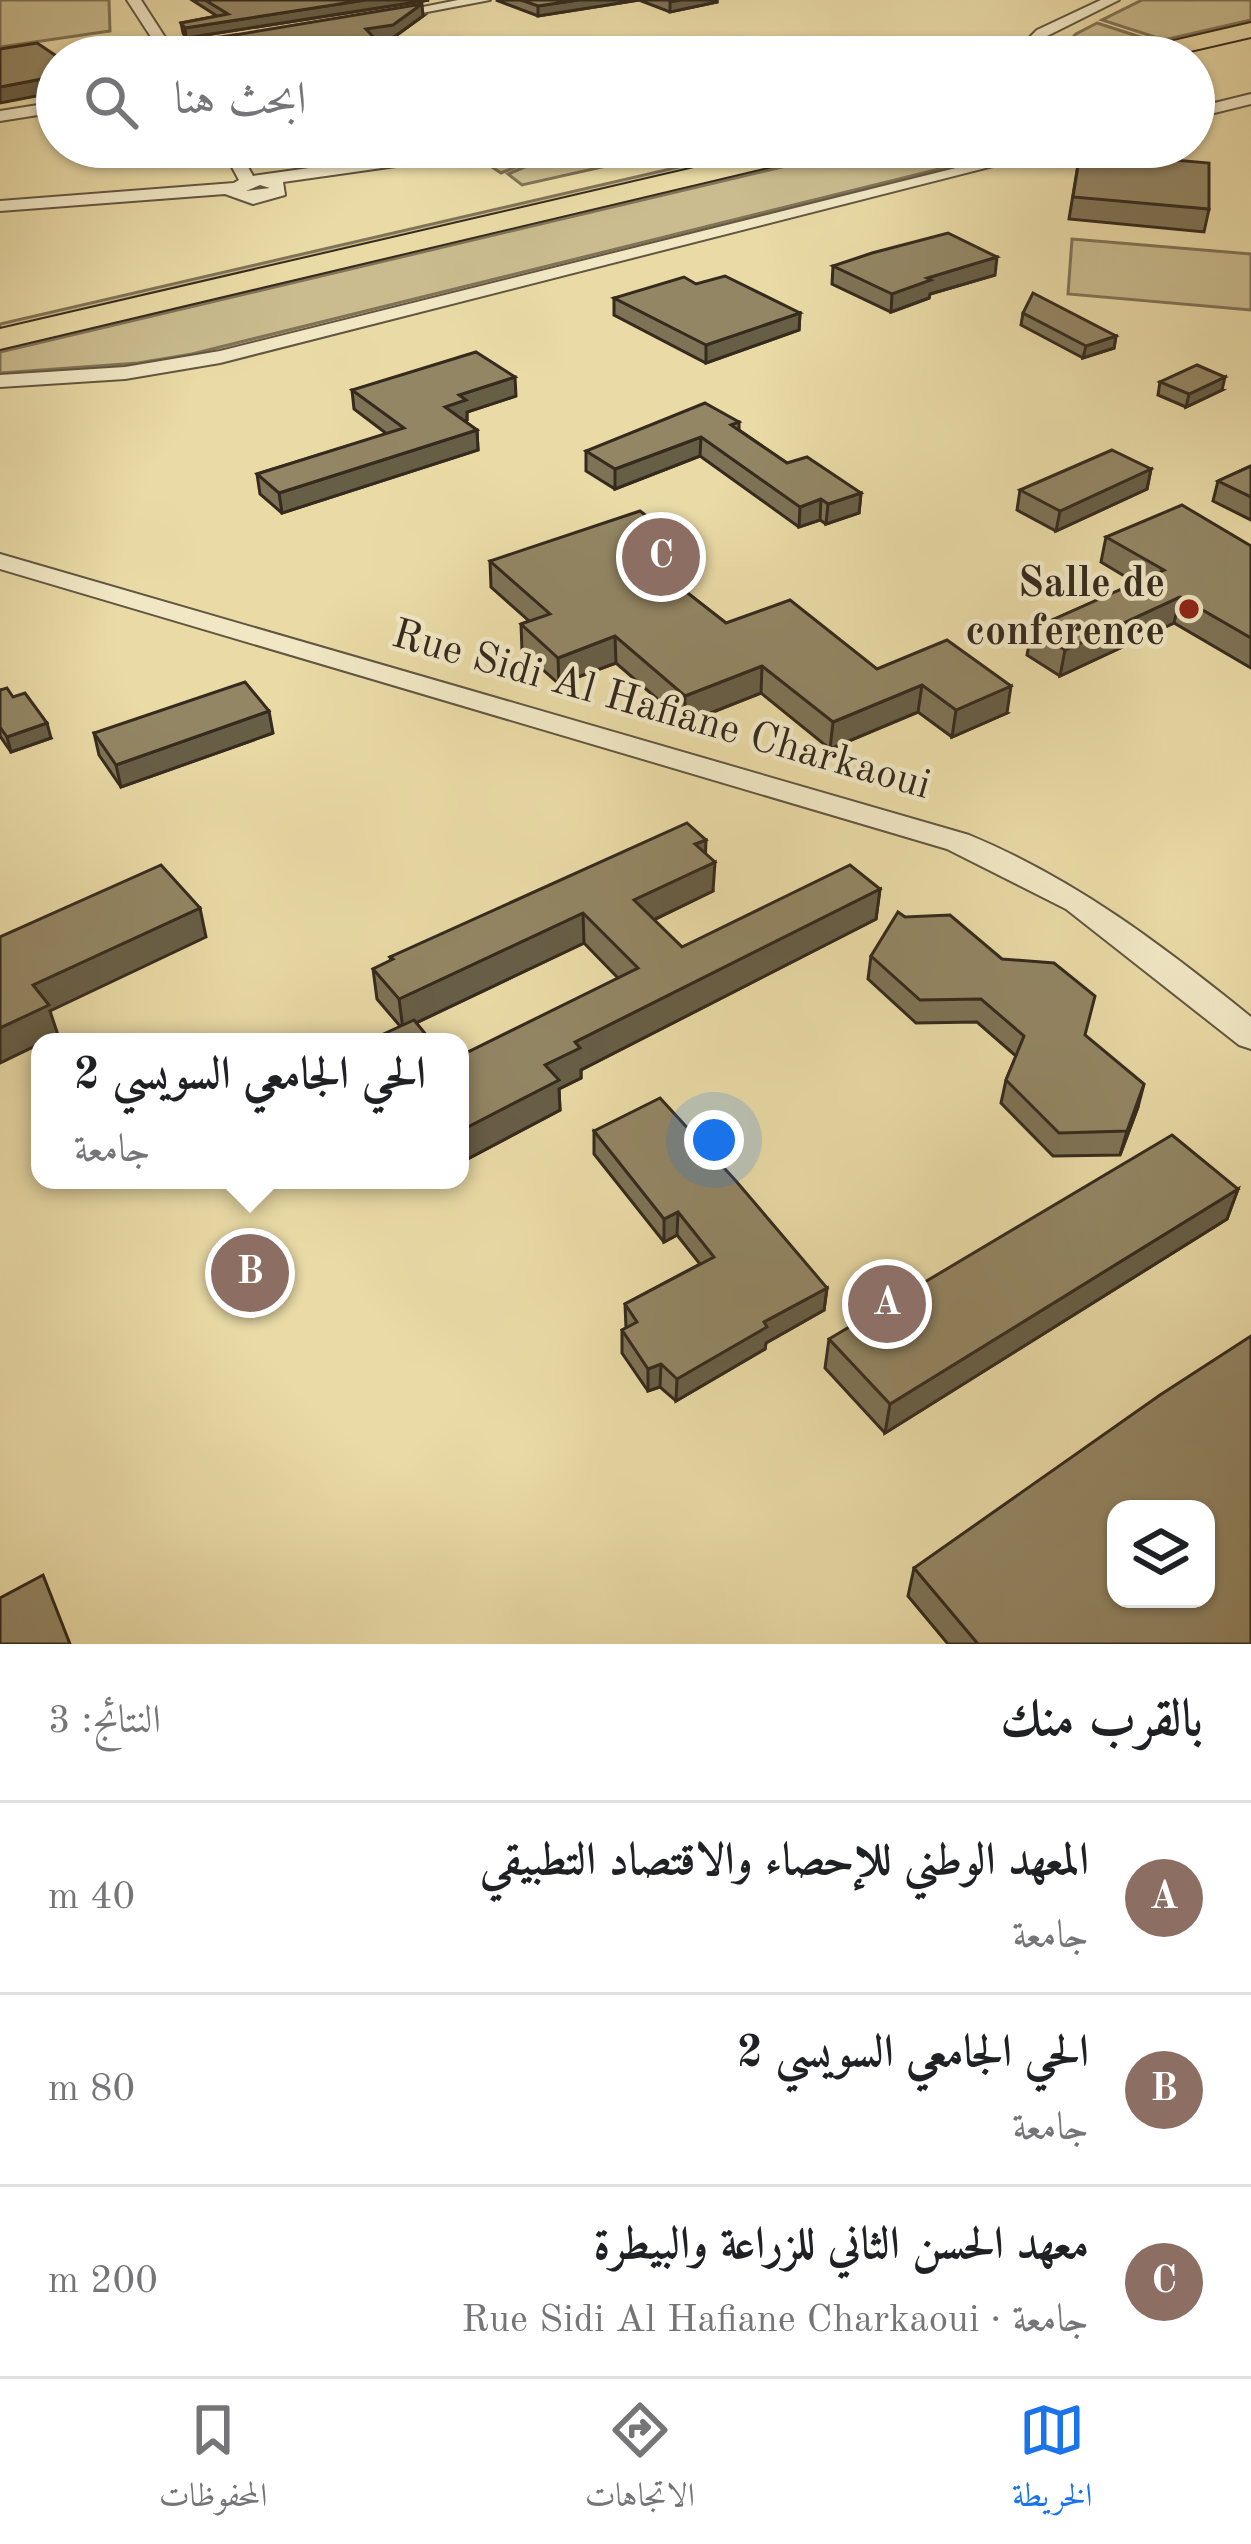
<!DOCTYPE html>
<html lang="ar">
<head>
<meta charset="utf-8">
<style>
	:root { --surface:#fff; --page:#f6f6f6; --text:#202124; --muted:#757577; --line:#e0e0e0; --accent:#1a73e8 }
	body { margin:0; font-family:"Old Standard TT",Amiri,serif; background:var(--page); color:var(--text); direction:rtl }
	.controls { position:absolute; right:36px; bottom:36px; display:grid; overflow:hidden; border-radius:24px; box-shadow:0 3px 9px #0004 }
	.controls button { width:108px; height:108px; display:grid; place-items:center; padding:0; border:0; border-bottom:3px solid var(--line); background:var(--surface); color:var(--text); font:60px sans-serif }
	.you { position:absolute; left:714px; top:1140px; width:42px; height:42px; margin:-30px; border:9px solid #fff; border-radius:50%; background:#1a73e8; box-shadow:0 0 0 18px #1a73e833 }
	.badge { display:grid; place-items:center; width:78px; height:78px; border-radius:50%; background:var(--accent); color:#fff; font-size:39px; font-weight:700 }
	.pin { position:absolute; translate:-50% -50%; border:6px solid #fff; box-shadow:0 3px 12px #0006 }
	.popup { position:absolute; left:31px; top:1033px; width:438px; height:156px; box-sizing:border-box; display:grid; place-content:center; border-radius:24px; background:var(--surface); filter:drop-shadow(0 3px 9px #0005); font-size:39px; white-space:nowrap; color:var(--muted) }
	.popup b { font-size:45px; color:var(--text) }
	.popup::after { content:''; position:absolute; left:50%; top:100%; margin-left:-24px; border:24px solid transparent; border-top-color:var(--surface) }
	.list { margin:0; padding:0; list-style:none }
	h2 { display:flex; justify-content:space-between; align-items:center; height:156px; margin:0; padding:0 48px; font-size:51px }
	h2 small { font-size:39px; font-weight:400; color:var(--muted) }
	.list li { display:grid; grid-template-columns:78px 1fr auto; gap:36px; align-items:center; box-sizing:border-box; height:192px; padding:0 48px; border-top:3px solid var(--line) }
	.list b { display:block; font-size:45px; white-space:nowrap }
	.list p { margin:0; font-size:39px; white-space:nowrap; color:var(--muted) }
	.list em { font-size:39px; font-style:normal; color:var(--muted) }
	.icon { flex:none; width:66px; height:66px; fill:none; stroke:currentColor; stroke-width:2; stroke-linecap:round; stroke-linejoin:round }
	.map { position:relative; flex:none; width:1251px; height:1644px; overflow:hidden; direction:ltr }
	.search { position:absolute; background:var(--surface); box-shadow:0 3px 9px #0004; left:36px; right:36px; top:36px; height:132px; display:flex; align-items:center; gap:30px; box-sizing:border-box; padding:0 42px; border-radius:66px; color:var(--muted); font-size:45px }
	.sheet { height:732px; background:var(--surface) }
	nav { display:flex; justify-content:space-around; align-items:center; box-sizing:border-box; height:168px; border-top:3px solid var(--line); background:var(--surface); font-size:33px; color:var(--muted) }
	nav a { display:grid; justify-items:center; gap:6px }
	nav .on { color:var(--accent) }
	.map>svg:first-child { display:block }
</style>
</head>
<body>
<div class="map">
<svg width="1251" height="1644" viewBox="0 0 1251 1644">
	<rect width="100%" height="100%" fill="#e9daa6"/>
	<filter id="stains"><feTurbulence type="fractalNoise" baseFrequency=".00167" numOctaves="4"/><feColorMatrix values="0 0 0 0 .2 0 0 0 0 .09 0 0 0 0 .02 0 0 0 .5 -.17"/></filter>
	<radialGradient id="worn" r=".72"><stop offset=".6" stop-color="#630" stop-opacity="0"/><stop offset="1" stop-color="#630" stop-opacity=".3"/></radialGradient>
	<!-- green -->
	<g fill="#cabc8f" stroke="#807356" stroke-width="3">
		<polygon points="0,0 109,0 110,31 0,47"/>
		<polygon points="1142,0 1251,0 1251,20 1164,40 1102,20"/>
		<polygon points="1097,23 1156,42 1086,57 1058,53 1076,34"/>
		<polygon points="462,147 564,147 501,173"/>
		<polygon points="572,147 691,147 522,185 508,174"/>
		<polygon points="765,147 793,147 0,332 0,324"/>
		<polygon points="866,147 1028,147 192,354 138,363 0,373 0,352"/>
		<polygon points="1072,239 1251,254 1251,310 1068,294"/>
	</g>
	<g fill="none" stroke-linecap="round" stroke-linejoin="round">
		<!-- minor casing -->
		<g stroke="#62563f" stroke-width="4">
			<g id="minor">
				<polygon points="127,0 141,0 170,45 237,35 244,39 164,57"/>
				<polygon points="458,0 490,0 385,20 378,16"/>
				<polygon points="1101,0 1119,0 1047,36 1025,57 1010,57 1037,30"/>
				<polygon points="773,40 862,48 898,57 773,49 648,57 684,47"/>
				<polygon points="1251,94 1251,104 1194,118 1194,108"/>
				<polygon points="57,102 57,112 0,121 0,111"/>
				<path d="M221,147H237L253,176L395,156L427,147H453L396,166L283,182L285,195L253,204L225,194L0,211V201L234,183L239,180ZM260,185L270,188L246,191Z"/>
				<polygon points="1040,147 1068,147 220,363 125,379 0,387 0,375 125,367 220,351"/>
				<path d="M0,554L969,835C1075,879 1162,945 1251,1017V1049L1239,1045L1066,909L947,849L0,569Z"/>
			</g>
		</g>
		<!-- primary casing -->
		<g stroke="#352a1d" stroke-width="4">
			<g id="primary">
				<polygon points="1251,23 1251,37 1164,57 1122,57 1126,52"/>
				<polygon points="1043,40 1065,57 1040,57 1032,47"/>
				<polygon points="785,147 832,147 819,155 0,349 0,329"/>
			</g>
		</g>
		<!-- minor -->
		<use href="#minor" fill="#f1e7c5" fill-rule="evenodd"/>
		<!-- primary -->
		<use href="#primary" fill="#e9daa6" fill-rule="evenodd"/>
	</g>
	<!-- wall -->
	<g fill="#7e7356" stroke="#352a1d" stroke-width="3">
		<polygon points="192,0 429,0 186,38 183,33 181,23 217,16"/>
		<polygon points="496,0 717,0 717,2 670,12 639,0 538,16"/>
		<polygon points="423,16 394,37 376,40 392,57 202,57 198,41"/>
		<polygon points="1081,147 1106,154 1209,209 1204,232 1069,219"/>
		<polygon points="833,266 995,275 930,294 929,298 891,312 832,284"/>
		<polygon points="696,284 800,313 799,330 706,363 614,315 614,298"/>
		<polygon points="1023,313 1116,336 1114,348 1083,358 1021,325"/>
		<polygon points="1160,382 1222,390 1186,407 1158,395"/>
		<polygon points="352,390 516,396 467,412 467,420 464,421 477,430 478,450 282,513 260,494 257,474 387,434 354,409"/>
		<polygon points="739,422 739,430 787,463 861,493 859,513 826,524 820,520 799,527 700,456 615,489 586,471 586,451"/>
		<polygon points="1251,466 1251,520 1213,501 1218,481"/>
		<polygon points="1151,469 1147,489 1056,531 1017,510 1020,490"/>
		<polygon points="1106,537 1251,546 1251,668 1174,623 1060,676 1027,655 1032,629 1136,583 1101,562"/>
		<polygon points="684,544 683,570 665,576 726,623 877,669 1007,713 952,737 918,712 830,749 761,693 685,723 616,663 559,684 522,651 521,624 529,621 491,587 490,561"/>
		<polygon points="0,690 13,697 51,738 11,752 0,736"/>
		<polygon points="94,733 273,733 121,787 99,755"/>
		<polygon points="705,853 713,891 654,920 682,947 880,889 876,919 581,1070 581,1078 559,1089 560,1110 460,1163 618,978 584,943 416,1023 400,1026 377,999 373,969 391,961 390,957"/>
		<polygon points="905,917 1085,1035 1138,1107 1120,1155 1053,1156 1001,1103 1006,1080 1016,1056 977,1022 916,1023 868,979 871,956"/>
		<polygon points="594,1131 827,1288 824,1310 766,1343 765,1349 676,1401 660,1387 648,1391 622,1353 622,1330 626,1328 625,1304 700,1264 677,1235 664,1242 594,1154"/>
		<polygon points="1238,1189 1227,1219 885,1433 825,1368 829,1339"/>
		<polygon points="914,1568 1251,1644 948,1644 908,1596"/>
	</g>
	<!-- shaded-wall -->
	<g fill="#675e46" stroke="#352a1d" stroke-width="3">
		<polygon points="365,0 429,0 186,38 185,28"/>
		<polygon points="578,0 639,0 538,16 538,6"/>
		<polygon points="681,0 717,0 717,2 670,12 670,2"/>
		<polygon points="422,4 423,16 394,37 367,41 366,29"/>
		<polygon points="57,76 57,92 0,103 0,87"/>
		<polygon points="997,257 995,275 930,294 929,298 891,312 892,294 927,278"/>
		<polygon points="800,313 799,330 706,363 706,345"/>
		<polygon points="1116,336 1114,348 1083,358 1086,346"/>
		<polygon points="515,377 516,396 467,412 467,420 447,427 445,407 459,395"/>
		<polygon points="1225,377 1222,390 1186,407 1189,394"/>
		<polygon points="477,430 478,450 282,513 279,493"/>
		<polygon points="701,437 700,456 615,489 615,469"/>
		<polygon points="1151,469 1147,489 1056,531 1060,511"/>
		<polygon points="861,493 859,513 826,524 828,504"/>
		<polygon points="821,499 820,520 799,527 800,507"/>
		<polygon points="684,544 683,570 642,584 643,558"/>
		<polygon points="1180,597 1174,623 1060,676 1065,650"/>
		<polygon points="615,636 616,663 559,684 558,658"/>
		<polygon points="762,666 761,693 685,723 685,696"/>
		<polygon points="922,685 918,712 830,749 833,722"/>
		<polygon points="1011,686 1007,713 952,737 956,710"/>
		<polygon points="269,711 273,733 121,787 116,765"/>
		<polygon points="47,723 51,738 11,752 7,737"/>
		<polygon points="706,840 705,867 715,862 713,891 634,929 634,900 695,844"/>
		<polygon points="880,889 876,919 581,1070 581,1078 559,1089 560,1110 460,1163 460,1131 575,1042"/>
		<polygon points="200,908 206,937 50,1011 58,1035 0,1063 0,1028 33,985"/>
		<polygon points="583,913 584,943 403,1029 399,999"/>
		<polygon points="1144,1084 1138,1107 1120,1155 1127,1131"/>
		<polygon points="1238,1189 1227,1219 885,1433 890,1404"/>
		<polygon points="678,1212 677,1235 664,1242 664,1219"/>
		<polygon points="827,1288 824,1310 766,1343 765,1349 676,1401 677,1379 764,1322"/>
		<polygon points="661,1364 660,1387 648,1391 648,1369"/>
	</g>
	<!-- building -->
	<g fill="#938664" stroke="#352a1d" stroke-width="3" fill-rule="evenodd">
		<polygon points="205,0 365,0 185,28 181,23 228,14"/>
		<polygon points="521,0 578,0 538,6"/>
		<polygon points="422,4 393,25 366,29 392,57 208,57 198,41"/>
		<polygon points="37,43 58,57 57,76 0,87 0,49"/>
		<polygon points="1081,147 1107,147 1106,154 1209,163 1209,209 1073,197"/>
		<polygon points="948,233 997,257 927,278 931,280 892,294 833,266 872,253"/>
		<polygon points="725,276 800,313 706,345 614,298 684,277 696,284"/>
		<polygon points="1033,293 1116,336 1086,346 1023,313"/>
		<polygon points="476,352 515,377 459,395 466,400 445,407 477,430 279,493 257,474 404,428 352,390"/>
		<polygon points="1197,365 1225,377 1189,394 1160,382"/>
		<polygon points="705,403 739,422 731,425 787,463 807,457 861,493 828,504 821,499 800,507 701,437 615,469 586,451"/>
		<polygon points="1112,450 1151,469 1060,511 1020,490"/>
		<polygon points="1251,466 1251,497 1218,481"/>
		<polygon points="1182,505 1251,546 1251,638 1180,597 1065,650 1032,629 1164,570 1106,537"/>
		<polygon points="640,511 684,544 643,558 726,623 790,600 877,669 947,640 1011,686 956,710 922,685 833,722 762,666 685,696 615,636 558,658 521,624 550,614 490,561"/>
		<polygon points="245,682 269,711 116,765 94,733"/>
		<polygon points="7,688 13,697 25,693 47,723 7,737 0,727 0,690"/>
		<polygon points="687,823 706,840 695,844 715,862 634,900 682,947 850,865 880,889 575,1042 580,1048 545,1065 559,1080 460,1131 460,1056 638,968 583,913 399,999 373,969 393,959 390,957"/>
		<polygon points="161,865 200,908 33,985 49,1005 0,1028 0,937"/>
		<polygon points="898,912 905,917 950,915 1002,959 1054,963 1095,996 1085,1035 1144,1084 1127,1131 1059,1133 1006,1080 1024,1036 981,999 920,1000 871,956"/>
		<polygon points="414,1020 432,1042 366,1042"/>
		<polygon points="660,1098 736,1181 827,1288 764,1322 767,1327 677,1379 661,1364 648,1369 622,1330 637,1322 625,1304 714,1257 678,1212 664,1219 594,1131"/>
		<polygon points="1172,1135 1238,1189 890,1404 829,1339"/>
		<path d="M1251,1336V1644H978L914,1568L1160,1395ZM1116,1509H1206V1599H1116Z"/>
		<polygon points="43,1575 70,1644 0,1644 0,1598"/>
	</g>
	<!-- markers -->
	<circle fill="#8f2418" stroke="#f1e7c5" stroke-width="4.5" cx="1189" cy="609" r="12"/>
	<g text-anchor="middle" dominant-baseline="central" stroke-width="9" stroke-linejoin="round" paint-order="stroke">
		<!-- poi labels -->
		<g font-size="42" font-weight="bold" fill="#352a1d" stroke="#f1e7c5" text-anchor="end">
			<text x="1165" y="585">Salle de<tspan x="1165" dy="48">conference</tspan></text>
		</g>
		<!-- street labels -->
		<g font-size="42" fill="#352a1d" stroke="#f1e7c5">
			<text transform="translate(661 711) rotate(16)">Rue Sidi Al Hafiane Charkaoui</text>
		</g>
	</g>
	<rect width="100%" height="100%" filter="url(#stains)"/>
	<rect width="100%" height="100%" fill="url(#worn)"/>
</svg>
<div class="controls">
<button><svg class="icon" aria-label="layers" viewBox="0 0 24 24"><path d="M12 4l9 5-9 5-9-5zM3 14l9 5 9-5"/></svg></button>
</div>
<div class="you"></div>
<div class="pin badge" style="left:887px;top:1304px;background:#8d6e63">A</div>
<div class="pin badge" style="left:250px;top:1273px;background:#8d6e63">B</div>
<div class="popup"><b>الحي الجامعي السويسي 2</b>جامعة</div>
<div class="pin badge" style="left:661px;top:557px;background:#8d6e63">C</div>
<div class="search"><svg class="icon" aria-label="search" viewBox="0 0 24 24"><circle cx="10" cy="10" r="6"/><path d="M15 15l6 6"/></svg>ابحث هنا</div>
</div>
<section class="sheet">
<h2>بالقرب منك<small>النتائج: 3</small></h2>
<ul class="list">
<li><span class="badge" style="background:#8d6e63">A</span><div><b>المعهد الوطني للإحصاء والاقتصاد التطبيقي</b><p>جامعة</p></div><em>40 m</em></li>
<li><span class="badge" style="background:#8d6e63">B</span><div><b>الحي الجامعي السويسي 2</b><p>جامعة</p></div><em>80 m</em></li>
<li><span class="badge" style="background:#8d6e63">C</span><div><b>معهد الحسن الثاني للزراعة والبيطرة</b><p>جامعة · Rue Sidi Al Hafiane Charkaoui</p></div><em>200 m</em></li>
</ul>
</section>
<nav>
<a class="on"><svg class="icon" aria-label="map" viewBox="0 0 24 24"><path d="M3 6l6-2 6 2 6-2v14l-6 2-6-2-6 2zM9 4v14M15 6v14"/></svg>الخريطة</a>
<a><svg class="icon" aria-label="directions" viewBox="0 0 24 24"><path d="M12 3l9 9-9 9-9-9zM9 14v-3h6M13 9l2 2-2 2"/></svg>الاتجاهات</a>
<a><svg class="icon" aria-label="saved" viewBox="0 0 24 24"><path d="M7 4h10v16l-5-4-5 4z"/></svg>المحفوظات</a>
</nav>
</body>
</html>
